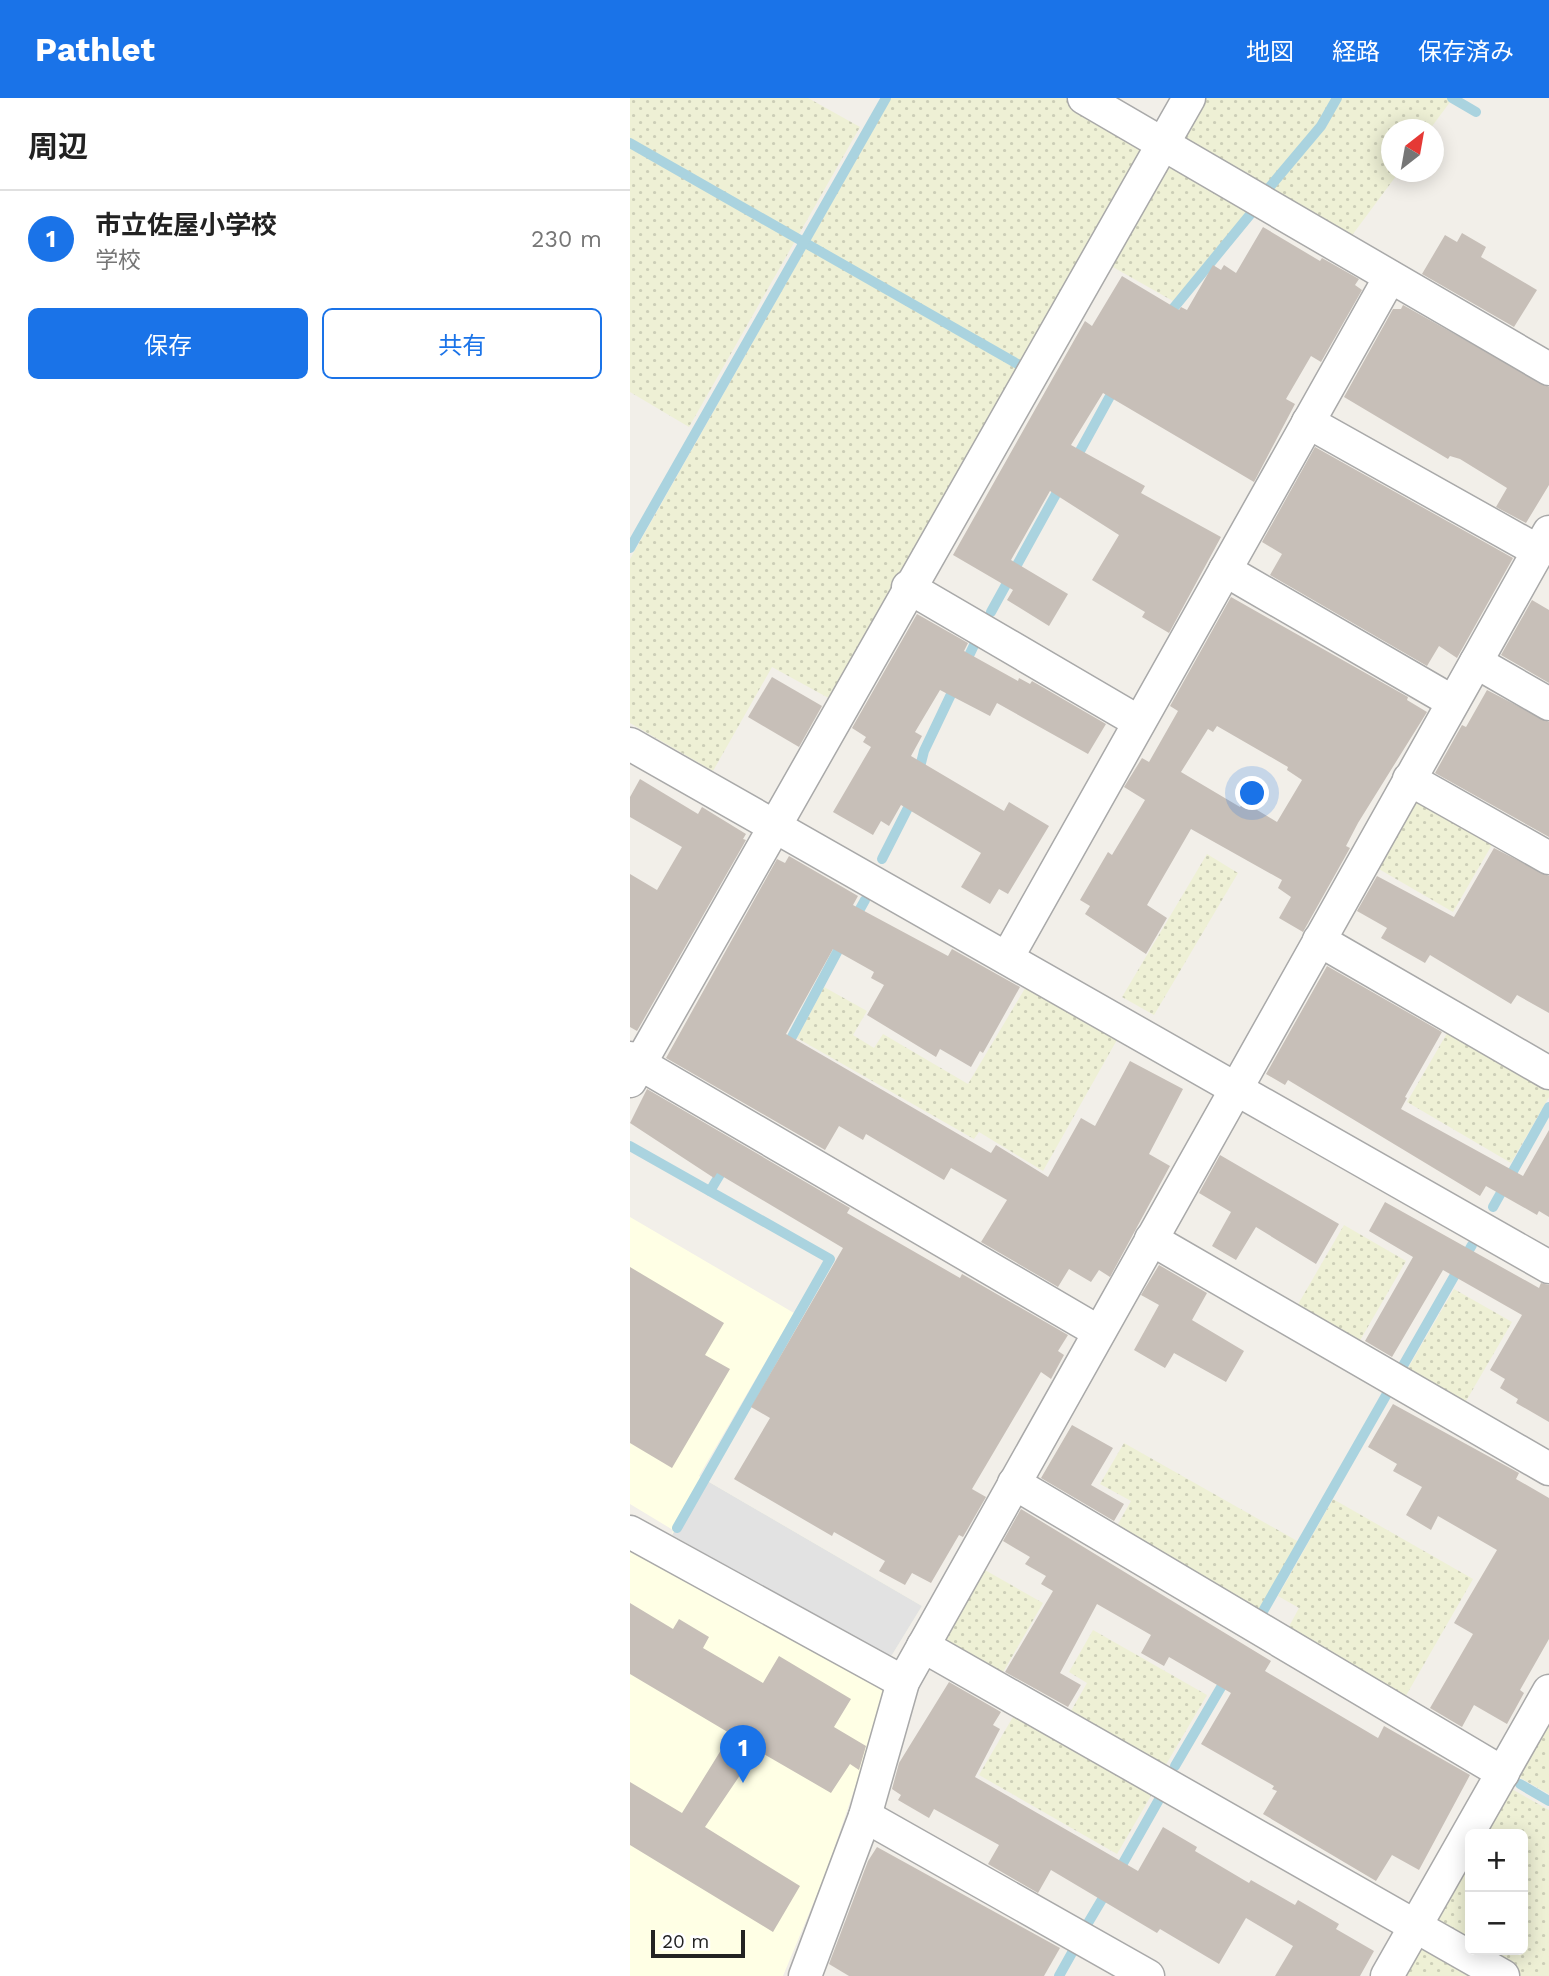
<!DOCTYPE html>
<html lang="ja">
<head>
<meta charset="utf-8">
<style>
	:root { --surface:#fff; --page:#f2f2f2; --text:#222; --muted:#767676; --line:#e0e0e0; --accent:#1a73e8 }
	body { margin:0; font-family:"Work Sans","Noto Sans JP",sans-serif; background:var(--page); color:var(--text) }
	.controls { position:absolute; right:21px; bottom:21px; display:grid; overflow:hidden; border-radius:10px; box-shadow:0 4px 18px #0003 }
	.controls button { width:63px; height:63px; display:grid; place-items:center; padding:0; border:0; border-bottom:2px solid var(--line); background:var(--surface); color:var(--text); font:35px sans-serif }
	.compass { position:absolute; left:751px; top:21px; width:63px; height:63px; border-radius:50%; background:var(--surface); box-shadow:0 4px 18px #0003; rotate:31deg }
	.scale { position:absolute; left:21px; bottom:18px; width:94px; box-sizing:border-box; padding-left:7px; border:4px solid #222; border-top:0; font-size:19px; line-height:24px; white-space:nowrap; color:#222; -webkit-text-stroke:5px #fff; paint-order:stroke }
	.you { position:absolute; left:623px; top:696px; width:24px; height:24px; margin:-18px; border:5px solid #fff; border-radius:50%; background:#1a73e8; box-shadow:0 0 0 10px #1a73e833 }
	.badge { display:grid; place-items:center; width:46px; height:46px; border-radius:50%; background:var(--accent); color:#fff; font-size:23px; font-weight:700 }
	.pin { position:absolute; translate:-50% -58px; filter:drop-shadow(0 2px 4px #0008) }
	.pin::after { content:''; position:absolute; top:37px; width:24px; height:21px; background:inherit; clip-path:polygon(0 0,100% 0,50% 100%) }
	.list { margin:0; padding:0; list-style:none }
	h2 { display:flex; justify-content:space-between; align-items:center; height:91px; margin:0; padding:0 28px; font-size:30px }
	h2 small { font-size:23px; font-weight:400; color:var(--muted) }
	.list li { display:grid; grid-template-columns:46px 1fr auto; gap:21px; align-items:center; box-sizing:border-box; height:98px; padding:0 28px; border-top:2px solid var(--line) }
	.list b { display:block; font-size:26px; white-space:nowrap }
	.list p { margin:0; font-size:23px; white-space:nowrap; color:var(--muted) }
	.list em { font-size:23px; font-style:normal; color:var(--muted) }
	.actions { display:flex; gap:14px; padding:21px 28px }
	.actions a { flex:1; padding:16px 0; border:2px solid var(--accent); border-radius:10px; text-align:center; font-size:24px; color:var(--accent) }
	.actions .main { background:var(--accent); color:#fff }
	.map { position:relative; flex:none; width:919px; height:1878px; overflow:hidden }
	header { display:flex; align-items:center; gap:42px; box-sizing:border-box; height:98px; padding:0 35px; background:var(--accent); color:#fff }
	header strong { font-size:33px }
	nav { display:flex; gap:38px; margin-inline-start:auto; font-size:24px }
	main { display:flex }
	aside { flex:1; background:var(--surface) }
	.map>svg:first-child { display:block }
</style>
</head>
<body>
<header>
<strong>Pathlet</strong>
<nav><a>地図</a><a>経路</a><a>保存済み</a></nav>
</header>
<main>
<aside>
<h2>周辺<small></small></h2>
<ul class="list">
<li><span class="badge">1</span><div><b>市立佐屋小学校</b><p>学校</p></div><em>230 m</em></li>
</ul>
<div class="actions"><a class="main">保存</a><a>共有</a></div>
</aside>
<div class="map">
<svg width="919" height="1878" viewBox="0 0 919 1878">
	<defs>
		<pattern id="farmland-dots" width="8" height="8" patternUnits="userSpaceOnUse" patternTransform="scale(1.75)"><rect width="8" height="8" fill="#eef0d5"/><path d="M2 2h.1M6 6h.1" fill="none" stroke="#ccceb7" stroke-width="1.8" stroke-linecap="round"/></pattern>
	</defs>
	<rect width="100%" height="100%" fill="#f2efe9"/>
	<!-- education -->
	<g fill="#ffffe5">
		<polygon points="0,1119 164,1215 69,1378 292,1508 262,1557 42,1437 43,1432 0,1406"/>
		<polygon points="0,1450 258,1593 195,1777 153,1878 0,1878"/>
	</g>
	<!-- farmland -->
	<g fill="url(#farmland-dots)">
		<polygon points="0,0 178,0 230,29 59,329 0,294"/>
		<polygon points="261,0 438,0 520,48 204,603 142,569 83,673 0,625 0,461"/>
		<polygon points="568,0 823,0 800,31 762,32 762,74 769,74 720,140 545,40"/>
		<polygon points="536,57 623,106 543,203 474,164"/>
		<polygon points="782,698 867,738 823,814 742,767"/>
		<polygon points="577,756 608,775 524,917 492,899"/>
		<polygon points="397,887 488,940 413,1073 349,1034 344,1041 167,940 194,889 237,913 223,937 244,950 253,936 338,986"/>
		<polygon points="823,925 919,981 919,999 881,1065 777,1004"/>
		<polygon points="714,1127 776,1163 725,1251 663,1215"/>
		<polygon points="824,1191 882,1224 832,1310 774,1277"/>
		<polygon points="494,1345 669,1444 627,1517 483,1435 501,1403 470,1386"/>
		<polygon points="703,1401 843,1481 774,1601 656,1534 669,1510 648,1498"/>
		<polygon points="346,1467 413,1505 368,1583 307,1548"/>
		<polygon points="463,1532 577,1597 531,1675 437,1620 457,1585 439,1574"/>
		<polygon points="387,1612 525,1691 487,1756 349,1677"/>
		<polygon points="919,1621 919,1696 887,1678"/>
		<polygon points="880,1690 919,1712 919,1878 888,1878 842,1852 893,1852 893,1736 853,1736"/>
		<polygon points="840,1759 840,1851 804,1821"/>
		<polygon points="803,1846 860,1878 769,1878 784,1851"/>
	</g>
	<!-- parking -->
	<polygon fill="#e2e2e2" points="74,1381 292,1508 262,1557 252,1556 42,1437"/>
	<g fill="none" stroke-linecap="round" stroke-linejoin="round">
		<!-- stream -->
		<g stroke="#aad3df" stroke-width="10">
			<polyline points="822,0 846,14"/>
			<polyline points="0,45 391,268"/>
			<polyline points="638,91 691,28 707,0"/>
			<polyline points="537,218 623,113"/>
			<polyline points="445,362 485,289"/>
			<polyline points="0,450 256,0"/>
			<polyline points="361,514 431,387"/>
			<polyline points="334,568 346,543"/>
			<polyline points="288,677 294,653 325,588"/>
			<polyline points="252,761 282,702"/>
			<polyline points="225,820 235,802"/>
			<polyline points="156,950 213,843"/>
			<polyline points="0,1048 200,1161 47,1430"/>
			<polyline points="80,1093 95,1068"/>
			<polyline points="863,1109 919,1009"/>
			<polyline points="770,1273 842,1147"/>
			<polyline points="632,1515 762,1287"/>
			<polyline points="545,1668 597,1579"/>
			<polyline points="890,1686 919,1703"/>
			<polyline points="488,1774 531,1698"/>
			<polyline points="458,1825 477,1793"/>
			<polyline points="429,1878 443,1853"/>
		</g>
	</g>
	<!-- building -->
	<g fill="#c7bfb8" fill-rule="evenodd">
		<polygon points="633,129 690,163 692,160 729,181 725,187 732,192 691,264 681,258 656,301 665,306 624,384 473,295 441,347 515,388 511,395 591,439 539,535 512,519 515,514 462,482 489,437 420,393 381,462 438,496 419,528 377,502 383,492 323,457 455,223 462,228 492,178 549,212 551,209 557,212 583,167 591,172 594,167 606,175"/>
		<polygon points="832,135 856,149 851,159 907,192 884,229 792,176 815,137 827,144"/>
		<polygon points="773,207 919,289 919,387 896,425 866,409 877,390 830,361 820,358 818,361 714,299 763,211 771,211"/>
		<polygon points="685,349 883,460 827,560 809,548 797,568 640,477 652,456 632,444"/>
		<path d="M601,499L778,599L777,602L797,614L728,725L716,748L720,750L673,834L649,820L661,799L648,790L652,782L561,731L517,807L537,820L516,856L455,816L460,808L450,802L478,754L482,757L515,702L494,689L512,660L519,664L548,613L540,608ZM587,628L658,669L657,672L672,682L647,724L614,704L610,709L551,674L578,631L583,634Z"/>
		<polygon points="902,502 919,512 919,585 871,557"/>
		<polygon points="287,516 338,545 334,553 388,583 389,580 400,586 402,583 476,626 458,656 367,605 360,618 310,592 285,634 292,638 281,658 374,713 379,704 419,728 378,796 369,791 360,806 331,789 351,755 271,707 259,728 251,723 243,737 203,714 241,649 233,644 236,639 222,630"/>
		<polygon points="142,579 192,608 169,649 118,619"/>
		<polygon points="857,592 919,624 919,739 805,675 832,627 836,629"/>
		<polygon points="10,681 68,716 72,709 116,736 113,741 116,742 7,933 0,929 0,776 27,792 52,749 0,719 0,699"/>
		<polygon points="864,750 919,778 919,915 887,897 881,906 800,857 795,865 751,840 757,830 727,813 747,778 824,819"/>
		<polygon points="159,758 228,798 223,807 318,858 322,851 390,889 353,955 350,953 341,969 310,951 306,959 237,917 254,887 241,880 244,874 203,851 156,936 361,1055 366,1047 418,1079 451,1020 465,1028 500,963 553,991 519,1056 540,1068 480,1179 469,1172 461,1184 439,1171 428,1189 351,1144 377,1102 321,1070 314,1082 236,1036 233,1042 209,1028 195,1052 36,960 147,761 155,765"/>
		<polygon points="697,868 812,934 775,999 777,1000 771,1011 893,1078 919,1032 919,1119 909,1113 907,1117 856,1088 850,1098 658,982 655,987 636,976"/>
		<polygon points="17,991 220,1110 217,1115 330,1180 332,1176 438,1237 428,1253 434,1257 421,1281 411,1274 342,1391 356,1399 333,1439 329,1437 301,1485 282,1475 275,1487 249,1473 255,1463 204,1434 202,1438 104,1381 140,1320 121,1309 213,1150 87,1075 84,1080 0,1025"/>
		<polygon points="590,1057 709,1126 686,1166 626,1129 606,1162 582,1148 601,1114 569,1095"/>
		<polygon points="755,1104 909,1190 911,1185 919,1187 919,1324 886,1305 888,1301 870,1290 875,1281 860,1272 892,1217 813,1172 762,1259 735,1243 783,1159 739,1133"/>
		<polygon points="529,1167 577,1195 562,1222 614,1253 596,1284 544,1255 535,1270 504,1252 529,1207 511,1197"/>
		<polygon points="0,1169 94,1225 75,1257 100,1271 42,1370 0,1345"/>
		<polygon points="763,1306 889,1375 886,1381 919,1400 919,1541 890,1592 894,1595 877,1626 844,1607 832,1629 800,1610 843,1536 824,1525 867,1452 808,1418 801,1432 776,1417 792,1389 763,1373 767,1366 738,1349"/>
		<polygon points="442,1327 483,1350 461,1387 494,1406 484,1423 411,1380"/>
		<polygon points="391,1411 641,1563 635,1573 748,1640 754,1628 840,1677 789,1772 762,1757 746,1783 633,1716 647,1693 642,1691 644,1688 571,1646 601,1595 539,1559 534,1568 511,1555 521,1537 467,1506 430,1575 451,1587 438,1609 375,1574 423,1493 411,1486 416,1478 395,1466 400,1459 373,1443"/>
		<polygon points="0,1505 43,1531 49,1521 79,1539 73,1550 133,1585 149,1558 221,1601 204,1629 236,1648 229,1672 220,1666 201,1695 127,1652 75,1729 170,1788 143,1834 0,1747 0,1684 52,1715 101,1636 0,1576"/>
		<polygon points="319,1584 371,1614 363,1627 370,1631 345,1679 508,1773 533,1729 567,1749 565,1753 619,1785 621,1782 665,1807 668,1802 709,1826 706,1831 744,1853 730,1878 645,1878 663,1848 616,1820 589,1866 530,1831 527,1835 421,1772 408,1795 358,1766 369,1747 304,1711 299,1720 268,1702 271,1697 262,1691 269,1665"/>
		<polygon points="247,1749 430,1850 414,1878 219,1878 199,1866 238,1763"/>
	</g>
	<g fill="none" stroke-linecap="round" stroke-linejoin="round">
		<!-- minor casing -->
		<g stroke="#a9a9a9" stroke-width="35">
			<g id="minor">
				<polyline points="454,0 919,271"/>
				<polyline points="678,324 908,453"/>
				<polyline points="595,472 823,604"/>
				<polyline points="278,489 509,624"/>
				<polyline points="846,564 919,606"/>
				<polyline points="0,646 919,1169"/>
				<polyline points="779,681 919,760"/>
				<polyline points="689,842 919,975"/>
				<polyline points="377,860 760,179"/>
				<polyline points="0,960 469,1234"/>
				<polyline points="0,983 559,0"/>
				<polyline points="521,1141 919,1371"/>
				<polyline points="384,1385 873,1675"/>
				<polyline points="0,1434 273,1584"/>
				<polyline points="293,1548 873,1878"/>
				<polyline points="235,1718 518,1878"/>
				<polyline points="175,1878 235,1718 273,1584 919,434"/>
				<polyline points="757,1878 919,1593"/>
			</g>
		</g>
		<!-- minor -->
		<use href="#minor" stroke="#fff" stroke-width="32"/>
	</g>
</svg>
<div class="controls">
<button>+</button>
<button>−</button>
</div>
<svg class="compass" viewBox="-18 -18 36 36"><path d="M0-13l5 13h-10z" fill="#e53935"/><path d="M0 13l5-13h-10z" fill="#767676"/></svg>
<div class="scale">20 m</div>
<div class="you"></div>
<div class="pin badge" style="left:113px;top:1685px">1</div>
</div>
</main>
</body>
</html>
